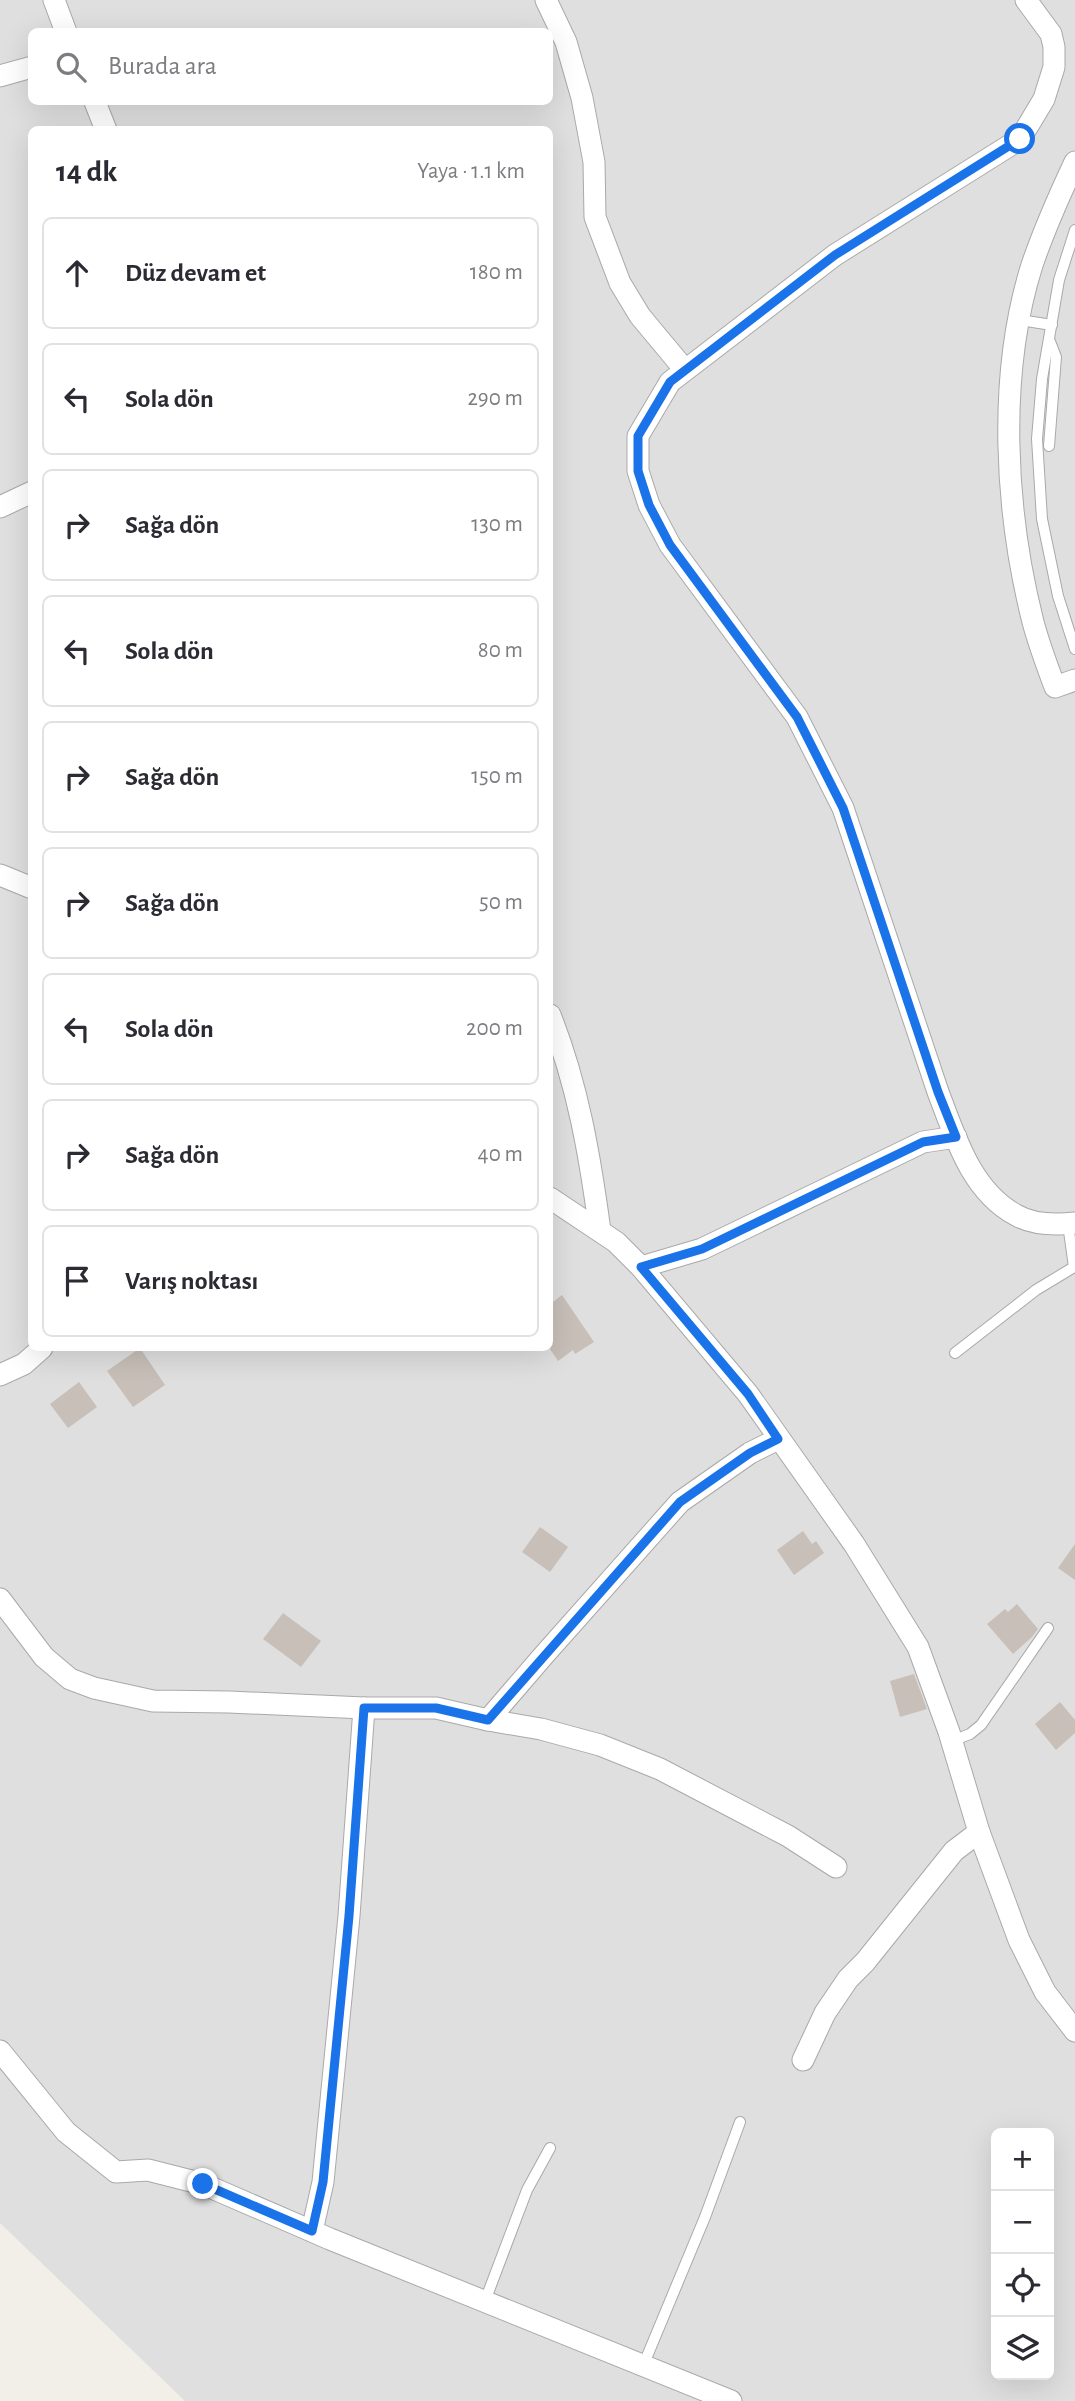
<!DOCTYPE html>
<html lang="tr">
<head>
<meta charset="utf-8">
<style>
	:root { --surface:#fff; --page:#f2f2f3; --text:#2b2b33; --muted:#7c7c81; --line:#e1e1e2 }
	body { margin:0; font-family:"Alegreya Sans",sans-serif; background:var(--page); color:var(--text) }
	.controls { position:absolute; right:21px; bottom:21px; display:grid; overflow:hidden; border-radius:10px; box-shadow:0 7px 28px #0002 }
	.controls button { width:63px; height:63px; display:grid; place-items:center; padding:0; border:0; border-bottom:2px solid var(--line); background:var(--surface); color:var(--text); font:35px sans-serif }
	.stop { position:absolute; width:21px; height:21px; margin:-16px; border:5px solid #1a73e8; border-radius:50%; background:#fff }
	.stop.end { background:#1a73e8; border-color:#fff; box-shadow:0 2px 7px #0008 }
	.list { margin:0; padding:0; list-style:none }
	h2 { display:flex; justify-content:space-between; align-items:center; height:91px; margin:0; padding:0 28px; font-size:30px }
	h2 small { font-size:23px; font-weight:400; color:var(--muted) }
	.list li { display:grid; grid-template-columns:46px 1fr auto; gap:21px; align-items:center; box-sizing:border-box; height:112px; margin:0 14px 14px; padding:0 14px; border:2px solid var(--line); border-radius:10px }
	.list b { display:block; font-size:26px; white-space:nowrap }
	.list em { font-size:23px; font-style:normal; color:var(--muted) }
	.icon { flex:none; width:38px; height:38px; fill:none; stroke:currentColor; stroke-width:2; stroke-linecap:round; stroke-linejoin:round }
	.map { position:relative; flex:none; width:1075px; height:2401px; overflow:hidden }
	.search { position:absolute; background:var(--surface); box-shadow:0 7px 28px #0002; left:28px; top:28px; width:525px; height:77px; display:flex; align-items:center; gap:18px; box-sizing:border-box; padding:0 24px; border-radius:10px; color:var(--muted); font-size:26px }
	.panel { position:absolute; background:var(--surface); box-shadow:0 7px 28px #0002; left:28px; top:126px; width:525px; height:1225px; border-radius:10px }
	.map>svg:first-child { display:block }
</style>
</head>
<body>
<div class="map">
<svg width="1075" height="2401" viewBox="0 0 1075 2401">
	<rect width="100%" height="100%" fill="#f2efe9"/>
	<!-- residential -->
	<path fill="#e0dfdf" fill-rule="evenodd" d="M0,0H1075V2401H185L0,2223ZM32,32H550V102H32ZM32,130H550V1348H32ZM996,2133H1049V2375H996Z"/>
	<!-- building -->
	<g fill="#c7bfb8">
		<polygon points="562,1295 594,1342 575,1354 573,1350 558,1361 550,1349 550,1304"/>
		<polygon points="140,1348 165,1385 133,1407 107,1371"/>
		<polygon points="79,1382 97,1407 68,1428 50,1404"/>
		<polygon points="540,1527 568,1547 550,1572 522,1552"/>
		<polygon points="803,1531 812,1544 816,1541 824,1553 794,1575 777,1550"/>
		<polygon points="1075,1544 1075,1580 1058,1568"/>
		<polygon points="1017,1604 1038,1629 1032,1637 1013,1654 987,1624 1005,1609 1008,1612"/>
		<polygon points="283,1613 321,1641 301,1667 263,1639"/>
		<polygon points="914,1674 927,1709 900,1717 890,1681"/>
		<polygon points="1060,1702 1075,1720 1075,1733 1056,1750 1035,1724"/>
	</g>
	<g fill="none" stroke-linecap="round" stroke-linejoin="round">
		<!-- lane casing -->
		<g stroke="#a9a9a9" stroke-width="12">
			<g id="lane">
				<polyline points="1075,230 1059,280 1042,379 1037,439 1042,519 1058,596 1075,649"/>
				<polyline points="1020,320 1052,325"/>
				<polyline points="1049,446 1056,357 1049,339"/>
				<polyline points="955,1353 1036,1290 1074,1267 1068,1224"/>
				<polyline points="952,1741 970,1734 981,1725 1048,1628"/>
				<polyline points="485,2301 527,2190 550,2148"/>
				<polyline points="643,2366 705,2217 740,2122"/>
			</g>
		</g>
		<!-- street casing -->
		<g stroke="#a9a9a9" stroke-width="23">
			<g id="street">
				<polyline points="54,0 66,32"/>
				<polyline points="546,0 566,42 582,98 594,162 595,217 620,283 640,316 685,370"/>
				<path d="M1026,0L1051,34L1054,47V67L1044,99L1020,139L835,255L670,382L638,436V471L649,505L670,545L797,717L843,808L938,1092C955,1136 971,1191 1016,1215C1033,1225 1056,1225 1075,1223"/>
				<polyline points="0,76 32,67"/>
				<polyline points="95,102 106,130"/>
				<path d="M1075,162C1059,196 1044,230 1032,265C997,376 1005,511 1033,622C1039,644 1047,666 1055,687L1075,680"/>
				<polyline points="0,507 32,492"/>
				<polyline points="0,875 32,888"/>
				<path d="M550,1015C578,1085 590,1157 600,1231"/>
				<polyline points="550,1198 616,1242 641,1267 748,1394 854,1544 918,1647 949,1732 979,1832 1019,1940 1045,1992 1075,2031"/>
				<polyline points="641,1267 702,1249 923,1142 956,1137"/>
				<polyline points="0,1375 24,1364 42,1348"/>
				<polyline points="0,1599 44,1657 70,1679 94,1688 153,1701 229,1702 364,1708 436,1708 488,1720 541,1729 600,1745 660,1769 788,1836 836,1867"/>
				<polyline points="488,1720 544,1655 680,1502 750,1453 778,1439"/>
				<polyline points="0,2051 66,2132 116,2172 148,2170 203,2184 330,2239 731,2401"/>
				<polyline points="803,2060 825,2013 848,1979 865,1962 954,1851 979,1832"/>
				<polyline points="312,2231 323,2182 349,1916 364,1708"/>
			</g>
		</g>
		<!-- lane -->
		<use href="#lane" stroke="#fff" stroke-width="10"/>
		<!-- street -->
		<use href="#street" stroke="#fff" stroke-width="21"/>
	</g>
	<g fill="none" stroke-linecap="round" stroke-linejoin="round">
		<!-- route -->
		<polyline stroke="#1a73e8" stroke-width="9" points="203,2184 312,2231 323,2182 349,1916 364,1708 436,1708 488,1720 680,1502 750,1453 778,1439 748,1394 641,1267 702,1249 923,1142 956,1137 938,1092 843,808 797,717 670,545 649,505 638,471 638,436 670,382 835,255 1020,139"/>
	</g>
</svg>
<div class="controls">
<button>+</button>
<button>−</button>
<button><svg class="icon" aria-label="locate" viewBox="0 0 24 24"><circle cx="12" cy="12" r="6"/><path d="M12 2v4M12 18v4M2 12h4M18 12h4"/></svg></button>
<button><svg class="icon" aria-label="layers" viewBox="0 0 24 24"><path d="M12 4l9 5-9 5-9-5zM3 14l9 5 9-5"/></svg></button>
</div>
<div class="stop" style="left:1020px;top:139px"></div>
<div class="stop end" style="left:203px;top:2184px"></div>
<div class="search"><svg class="icon" aria-label="search" viewBox="0 0 24 24"><circle cx="10" cy="10" r="6"/><path d="M15 15l6 6"/></svg>Burada ara</div>
<section class="panel">
<h2>14 dk<small>Yaya · 1.1 km</small></h2>
<ul class="list">
<li><svg class="icon" aria-label="ahead" viewBox="0 0 24 24"><path d="M12 20V5M6 11l6-6 6 6"/></svg><div><b>Düz devam et</b></div><em>180 m</em></li>
<li><svg class="icon" aria-label="left" viewBox="0 0 24 24"><path d="M17 20v-9H6M10 6l-5 5 5 5"/></svg><div><b>Sola dön</b></div><em>290 m</em></li>
<li><svg class="icon" aria-label="right" viewBox="0 0 24 24"><path d="M7 20v-9h11M14 6l5 5-5 5"/></svg><div><b>Sağa dön</b></div><em>130 m</em></li>
<li><svg class="icon" aria-label="left" viewBox="0 0 24 24"><path d="M17 20v-9H6M10 6l-5 5 5 5"/></svg><div><b>Sola dön</b></div><em>80 m</em></li>
<li><svg class="icon" aria-label="right" viewBox="0 0 24 24"><path d="M7 20v-9h11M14 6l5 5-5 5"/></svg><div><b>Sağa dön</b></div><em>150 m</em></li>
<li><svg class="icon" aria-label="right" viewBox="0 0 24 24"><path d="M7 20v-9h11M14 6l5 5-5 5"/></svg><div><b>Sağa dön</b></div><em>50 m</em></li>
<li><svg class="icon" aria-label="left" viewBox="0 0 24 24"><path d="M17 20v-9H6M10 6l-5 5 5 5"/></svg><div><b>Sola dön</b></div><em>200 m</em></li>
<li><svg class="icon" aria-label="right" viewBox="0 0 24 24"><path d="M7 20v-9h11M14 6l5 5-5 5"/></svg><div><b>Sağa dön</b></div><em>40 m</em></li>
<li><svg class="icon" aria-label="arrive" viewBox="0 0 24 24"><path d="M6 21V4h12l-3 4 3 4H6"/></svg><div><b>Varış noktası</b></div></li>
</ul>
</section>
</div>
</body>
</html>
